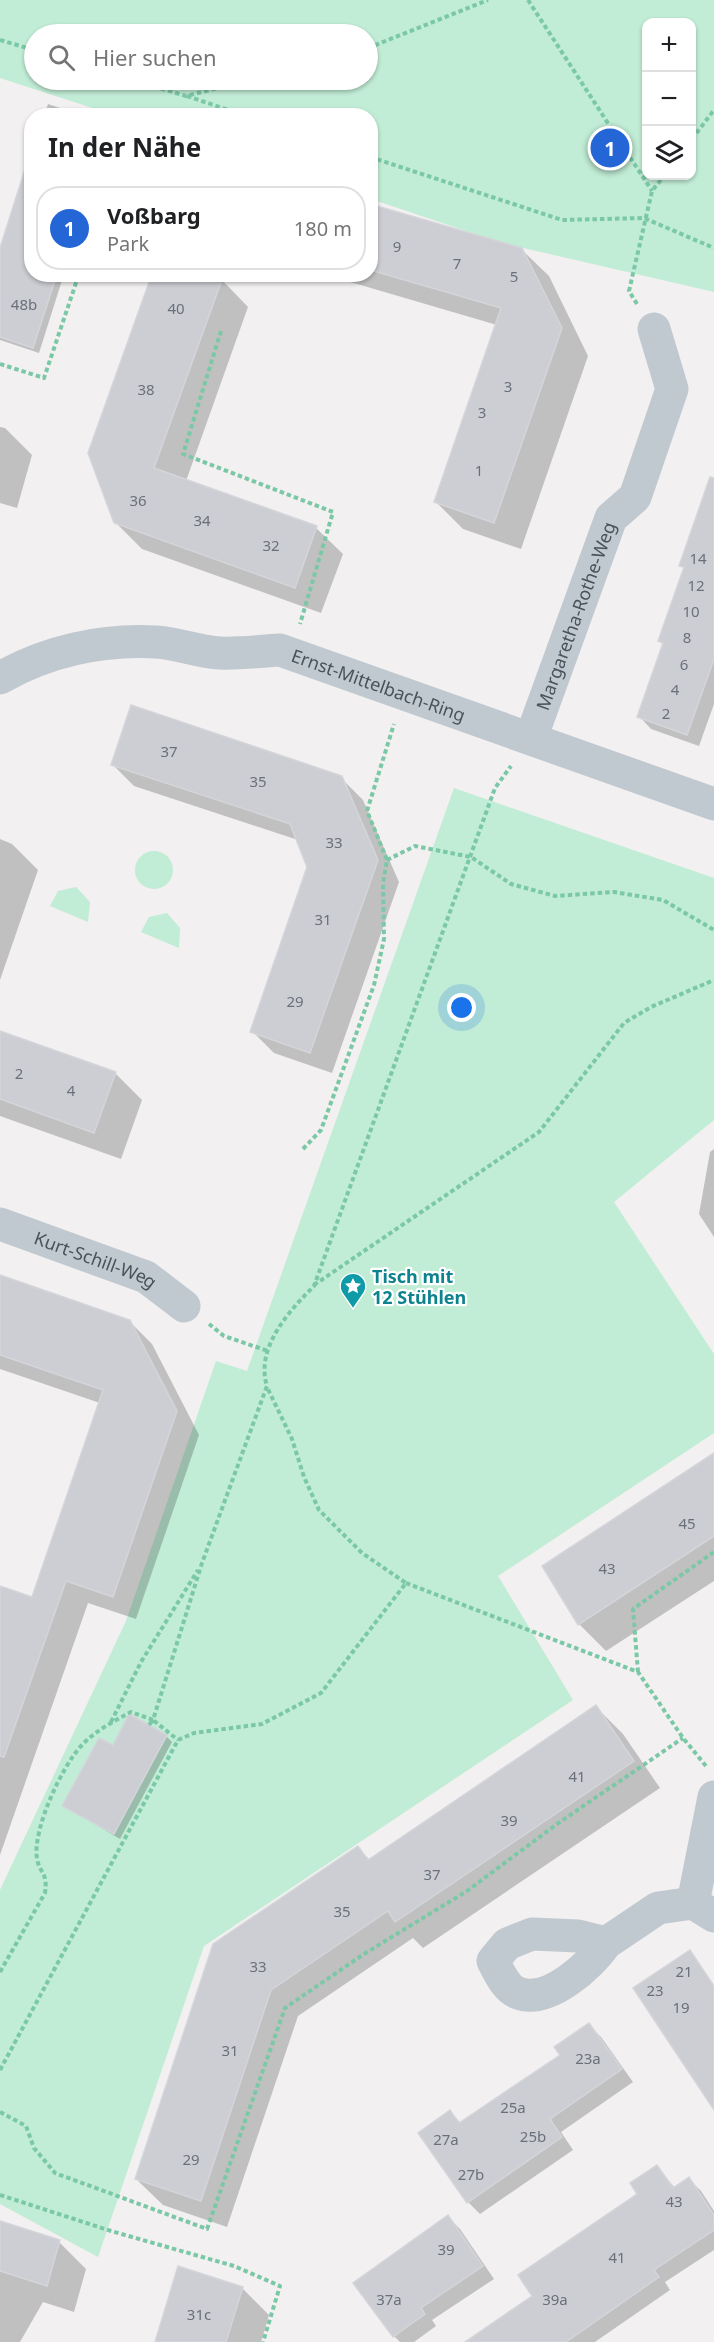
<!DOCTYPE html>
<html lang="de">
<head>
<meta charset="utf-8">
<style>
	:root { --surface:#fff; --page:#f6f6f6; --text:#202124; --muted:#757577; --line:#e0e0e0; --accent:#2566d6 }
	body { margin:0; font-family:"Noto Sans",sans-serif; background:var(--page); color:var(--text) }
	.controls { position:absolute; right:18px; top:18px; display:grid; overflow:hidden; border-radius:12px; box-shadow:0 2px 4px #0004 }
	.controls button { width:54px; height:54px; display:grid; place-items:center; padding:0; border:0; border-bottom:2px solid var(--line); background:var(--surface); color:var(--text); font:30px sans-serif }
	.you { position:absolute; left:462px; top:1008px; width:21px; height:21px; margin:-15px; border:4px solid #fff; border-radius:50%; background:#1a73e8; box-shadow:0 0 0 9px #1a73e833 }
	.badge { display:grid; place-items:center; width:39px; height:39px; border-radius:50%; background:var(--accent); color:#fff; font-size:20px; font-weight:700 }
	.pin { position:absolute; translate:-50% -50%; border:3px solid #fff; box-shadow:0 2px 6px #0006 }
	.list { margin:0; padding:0; list-style:none }
	h2 { display:flex; justify-content:space-between; align-items:center; height:78px; margin:0; padding:0 24px; font-size:26px }
	h2 small { font-size:20px; font-weight:400; color:var(--muted) }
	.list li { display:grid; grid-template-columns:39px 1fr auto; gap:18px; align-items:center; box-sizing:border-box; height:84px; margin:0 12px 12px; padding:0 12px; border:2px solid var(--line); border-radius:24px }
	.list b { display:block; font-size:22px; white-space:nowrap }
	.list p { margin:0; font-size:20px; white-space:nowrap; color:var(--muted) }
	.list em { font-size:20px; font-style:normal; color:var(--muted) }
	.icon { flex:none; width:33px; height:33px; fill:none; stroke:currentColor; stroke-width:2; stroke-linecap:round; stroke-linejoin:round }
	.map { position:relative; flex:none; width:714px; height:2342px; overflow:hidden }
	.search { position:absolute; background:var(--surface); box-shadow:0 2px 4px #0004; left:24px; top:24px; width:354px; height:66px; display:flex; align-items:center; gap:15px; box-sizing:border-box; padding:0 21px; border-radius:33px; color:var(--muted); font-size:22px }
	.panel { position:absolute; background:var(--surface); box-shadow:0 2px 4px #0004; left:24px; top:108px; width:354px; height:174px; border-radius:24px }
	.map>svg:first-child { display:block }
</style>
</head>
<body>
<div class="map">
<svg width="714" height="2342" viewBox="0 0 714 2342">
	<rect width="100%" height="100%" fill="#f2f0f0"/>
	<!-- green -->
	<g fill="#c1ecd5" fill-rule="evenodd">
		<path d="M0,0H714V292L502,243L371,199L370,116L114,115L0,78ZM646,22H692V176H646ZM34,34H368V80H34Z"/>
		<polygon points="454,788 714,878 714,1120 614,1202 714,1354 714,1433 498,1576 573,1700 204,1946 98,2257 0,2204 0,1890 126,1621 216,1361 247,1371"/>
		<circle cx="154" cy="870" r="19"/>
		<polygon points="76,887 90,902 88,922 50,906 58,891"/>
		<polygon points="167,913 180,928 179,948 141,932 149,917"/>
	</g>
	<!-- shadow -->
	<g fill="#0003">
		<polygon points="48,104 84,116 44,116"/>
		<polygon points="32,155 32,274 64,274 39,353 0,340 0,252"/>
		<polygon points="370,205 521,249 549,276 588,356 521,549 463,529 436,502 497,325 323,274 370,274"/>
		<polygon points="222,280 248,307 186,481 316,528 343,554 321,613 142,549 115,522"/>
		<polygon points="0,427 5,428 32,455 17,508 0,503"/>
		<polygon points="714,478 714,704 699,746 651,729 639,716 664,645 660,640 685,569 681,565"/>
		<polygon points="112,764 341,778 363,800 399,882 332,1073 274,1053 252,1031 309,867 298,840 134,786"/>
		<polygon points="0,839 12,844 38,870 0,980"/>
		<polygon points="0,1032 115,1073 142,1100 121,1159 0,1116"/>
		<polygon points="714,1149 714,1237 699,1214 710,1152"/>
		<polygon points="0,1277 129,1321 152,1344 199,1435 136,1619 88,1603 0,1855 0,1588 33,1599 100,1403 0,1369"/>
		<polygon points="714,1455 714,1581 606,1651 579,1624 544,1566"/>
		<polygon points="596,1707 623,1734 660,1788 423,1948 413,1938 298,2016 227,2227 163,2205 136,2179 358,1848 370,1860"/>
		<polygon points="166,1736 172,1742 120,1839 64,1806 113,1747"/>
		<polygon points="589,2025 601,2037 633,2082 561,2132 573,2150 480,2214 468,2202 450,2112 461,2123 562,2055"/>
		<polygon points="657,2167 675,2188 689,2179 701,2191 714,2211 714,2250 665,2282 670,2290 595,2342 490,2342 640,2194"/>
		<polygon points="448,2217 460,2229 494,2279 432,2320 436,2326 414,2342 400,2342 394,2336"/>
		<polygon points="0,2223 59,2242 86,2269 74,2312 43,2302 20,2342 0,2342"/>
		<polygon points="242,2288 269,2315 261,2342 156,2342"/>
	</g>
	<!-- building -->
	<g fill="#cdced4" stroke="#d4d5da" stroke-width="1.5">
		<polygon points="26,166 32,167 32,274 57,274 33,348 0,337 0,248"/>
		<polygon points="370,204 522,248 562,328 494,523 434,502 501,308 370,270"/>
		<polygon points="152,274 224,274 154,468 317,526 295,588 114,523 88,453"/>
		<polygon points="710,477 714,478 714,659 687,735 637,717 663,643 658,641 684,567 679,566"/>
		<polygon points="131,705 342,776 378,860 310,1053 250,1032 307,867 290,824 111,765"/>
		<polygon points="0,1031 116,1072 94,1133 0,1099"/>
		<polygon points="0,1275 130,1320 177,1411 113,1597 66,1581 4,1757 0,1756 0,1586 32,1597 103,1390 0,1355"/>
		<polygon points="714,1453 714,1536 578,1625 542,1566"/>
		<polygon points="596,1705 634,1761 395,1922 388,1911 271,1990 201,2201 135,2179 213,1944 358,1846 368,1860"/>
		<polygon points="129,1714 167,1735 114,1834 62,1806 99,1738 113,1745"/>
		<polygon points="690,1950 714,1986 714,2110 633,1988"/>
		<polygon points="589,2023 622,2069 550,2119 562,2137 467,2203 418,2133 450,2110 459,2123 560,2055 554,2047"/>
		<polygon points="657,2165 673,2188 689,2177 714,2215 714,2230 654,2270 659,2277 566,2342 465,2342 532,2296 518,2275 637,2194 630,2183"/>
		<polygon points="448,2215 483,2266 421,2308 425,2314 393,2337 353,2283"/>
		<polygon points="0,2221 60,2240 47,2286 0,2271"/>
		<polygon points="178,2266 243,2287 226,2342 155,2342"/>
	</g>
	<g fill="none" stroke-linecap="round" stroke-linejoin="round">
		<!-- path -->
		<g stroke="#7bc8a7" stroke-width="4" stroke-dasharray="4.5 3" stroke-linecap="butt">
			<polyline points="528,0 652,191"/>
			<polyline points="0,40 34,50"/>
			<polyline points="368,48 488,0"/>
			<polyline points="132,80 186,96 250,80"/>
			<polyline points="187,96 246,116"/>
			<polyline points="692,139 714,110"/>
			<polyline points="370,157 562,220 644,218 714,248"/>
			<polyline points="637,304 629,291 652,191 664,176"/>
			<polyline points="221,331 183,454 333,512 300,624"/>
			<polyline points="0,364 44,378 79,274"/>
			<polyline points="387,860 415,846 471,857 511,884 555,896 614,892 663,900 714,930"/>
			<polyline points="303,1149 321,1130 374,985 384,939 383,883 387,860 367,811 394,724"/>
			<polyline points="314,1285 539,1132 624,1023 651,1007 714,980"/>
			<polyline points="209,1324 224,1336 268,1351"/>
			<polyline points="406,1583 638,1672 683,1738 706,1766"/>
			<polyline points="638,1672 633,1609 714,1552"/>
			<polyline points="111,1722 141,1662 198,1570"/>
			<polyline points="149,1725 153,1720 178,1740"/>
			<path d="M0,1972L45,1893C48,1872 40,1874 37,1859C32,1830 62,1766 82,1745C95,1731 114,1721 131,1712L153,1720L202,1563L267,1386C255,1348 289,1311 314,1286L495,788L511,766"/>
			<polyline points="0,2070 178,1740 194,1733 262,1724 321,1693 406,1583 362,1553 319,1510 304,1477 292,1439 267,1387"/>
			<polyline points="0,2112 26,2126 34,2148 55,2173 207,2229 285,2008 364,1954 467,1891 557,1824 683,1738"/>
			<polyline points="0,2195 111,2231 234,2266 280,2286 263,2342"/>
		</g>
		<!-- minor -->
		<g stroke="#c1c9d0" stroke-width="33">
			<path id="s1" d="M0,678C47,651 102,639 156,642C177,643 198,652 220,653C239,654 260,651 280,650L714,804"/>
			<path id="s2" d="M531,738L611,518L635,497L672,389L654,329"/>
			<path id="s3" d="M0,1224L146,1277L184,1306"/>
			<polyline points="693,1903 714,1797"/>
			<path d="M532,1934L578,1936L606,1943C591,1965 548,2005 518,1993C506,1989 499,1972 493,1961L507,1944Z"/>
			<polyline points="606,1943 658,1908 693,1903 714,1916"/>
		</g>
	</g>
	<!-- icons -->
	<defs>
		<g id="sight-pin" transform="scale(1.35)"><path d="M0 17L-7.5 6A9.5 9.5 0 1 1 7.5 6Z" fill="#0f9aa8" stroke="#fff"/><path d="M0-6L1.8-2.2L6-1.7L2.9 1.2L3.7 5.4L0 3.3L-3.7 5.4L-2.9 1.2L-6-1.7L-1.8-2.2Z" fill="#fff"/></g>
	</defs>
	<g fill-rule="evenodd">
		<use href="#sight-pin" x="353" y="1286"/>
	</g>
	<g text-anchor="middle" dominant-baseline="central" stroke-width="4.5" stroke-linejoin="round" paint-order="stroke">
		<!-- number labels -->
		<g font-size="15" fill="#6a707a">
			<text x="397" y="246">9</text>
			<text x="457" y="263">7</text>
			<text x="514" y="276">5</text>
			<text x="24" y="304">48b</text>
			<text x="176" y="308">40</text>
			<text x="508" y="386">3</text>
			<text x="146" y="389">38</text>
			<text x="482" y="412">3</text>
			<text x="479" y="470">1</text>
			<text x="138" y="500">36</text>
			<text x="202" y="520">34</text>
			<text x="271" y="545">32</text>
			<text x="698" y="558">14</text>
			<text x="696" y="585">12</text>
			<text x="691" y="611">10</text>
			<text x="687" y="637">8</text>
			<text x="684" y="664">6</text>
			<text x="675" y="689">4</text>
			<text x="666" y="713">2</text>
			<text x="169" y="751">37</text>
			<text x="258" y="781">35</text>
			<text x="334" y="842">33</text>
			<text x="323" y="919">31</text>
			<text x="295" y="1001">29</text>
			<text x="19" y="1073">2</text>
			<text x="71" y="1090">4</text>
			<text x="687" y="1523">45</text>
			<text x="607" y="1568">43</text>
			<text x="577" y="1776">41</text>
			<text x="509" y="1820">39</text>
			<text x="432" y="1874">37</text>
			<text x="342" y="1911">35</text>
			<text x="258" y="1966">33</text>
			<text x="684" y="1971">21</text>
			<text x="655" y="1990">23</text>
			<text x="681" y="2007">19</text>
			<text x="230" y="2050">31</text>
			<text x="588" y="2058">23a</text>
			<text x="513" y="2107">25a</text>
			<text x="533" y="2136">25b</text>
			<text x="446" y="2139">27a</text>
			<text x="191" y="2159">29</text>
			<text x="471" y="2174">27b</text>
			<text x="674" y="2201">43</text>
			<text x="446" y="2249">39</text>
			<text x="617" y="2257">41</text>
			<text x="389" y="2299">37a</text>
			<text x="555" y="2299">39a</text>
			<text x="199" y="2314">31c</text>
		</g>
		<!-- street labels -->
		<g font-size="18" fill="#49515c" stroke="#fff">
			<text stroke="none"><textPath href="#s2" startOffset="130">Margaretha-Rothe-Weg</textPath></text>
			<text stroke="none"><textPath href="#s1" startOffset="392">Ernst-Mittelbach-Ring</textPath></text>
			<text stroke="none"><textPath href="#s3" startOffset="102">Kurt-Schill-Weg</textPath></text>
		</g>
		<!-- culture labels -->
		<g font-size="18" font-weight="bold" fill="#0d838f" stroke="#fff" text-anchor="start">
			<text x="372" y="1276">Tisch mit<tspan x="372" dy="21">12 Stühlen</tspan></text>
		</g>
	</g>
</svg>
<div class="controls">
<button>+</button>
<button>−</button>
<button><svg class="icon" aria-label="layers" viewBox="0 0 24 24"><path d="M12 4l9 5-9 5-9-5zM3 14l9 5 9-5"/></svg></button>
</div>
<div class="you"></div>
<div class="pin badge" style="left:610px;top:148px">1</div>
<div class="search"><svg class="icon" aria-label="search" viewBox="0 0 24 24"><circle cx="10" cy="10" r="6"/><path d="M15 15l6 6"/></svg>Hier suchen</div>
<section class="panel">
<h2>In der Nähe<small></small></h2>
<ul class="list">
<li><span class="badge">1</span><div><b>Voßbarg</b><p>Park</p></div><em>180 m</em></li>
</ul>
</section>
</div>
</body>
</html>
